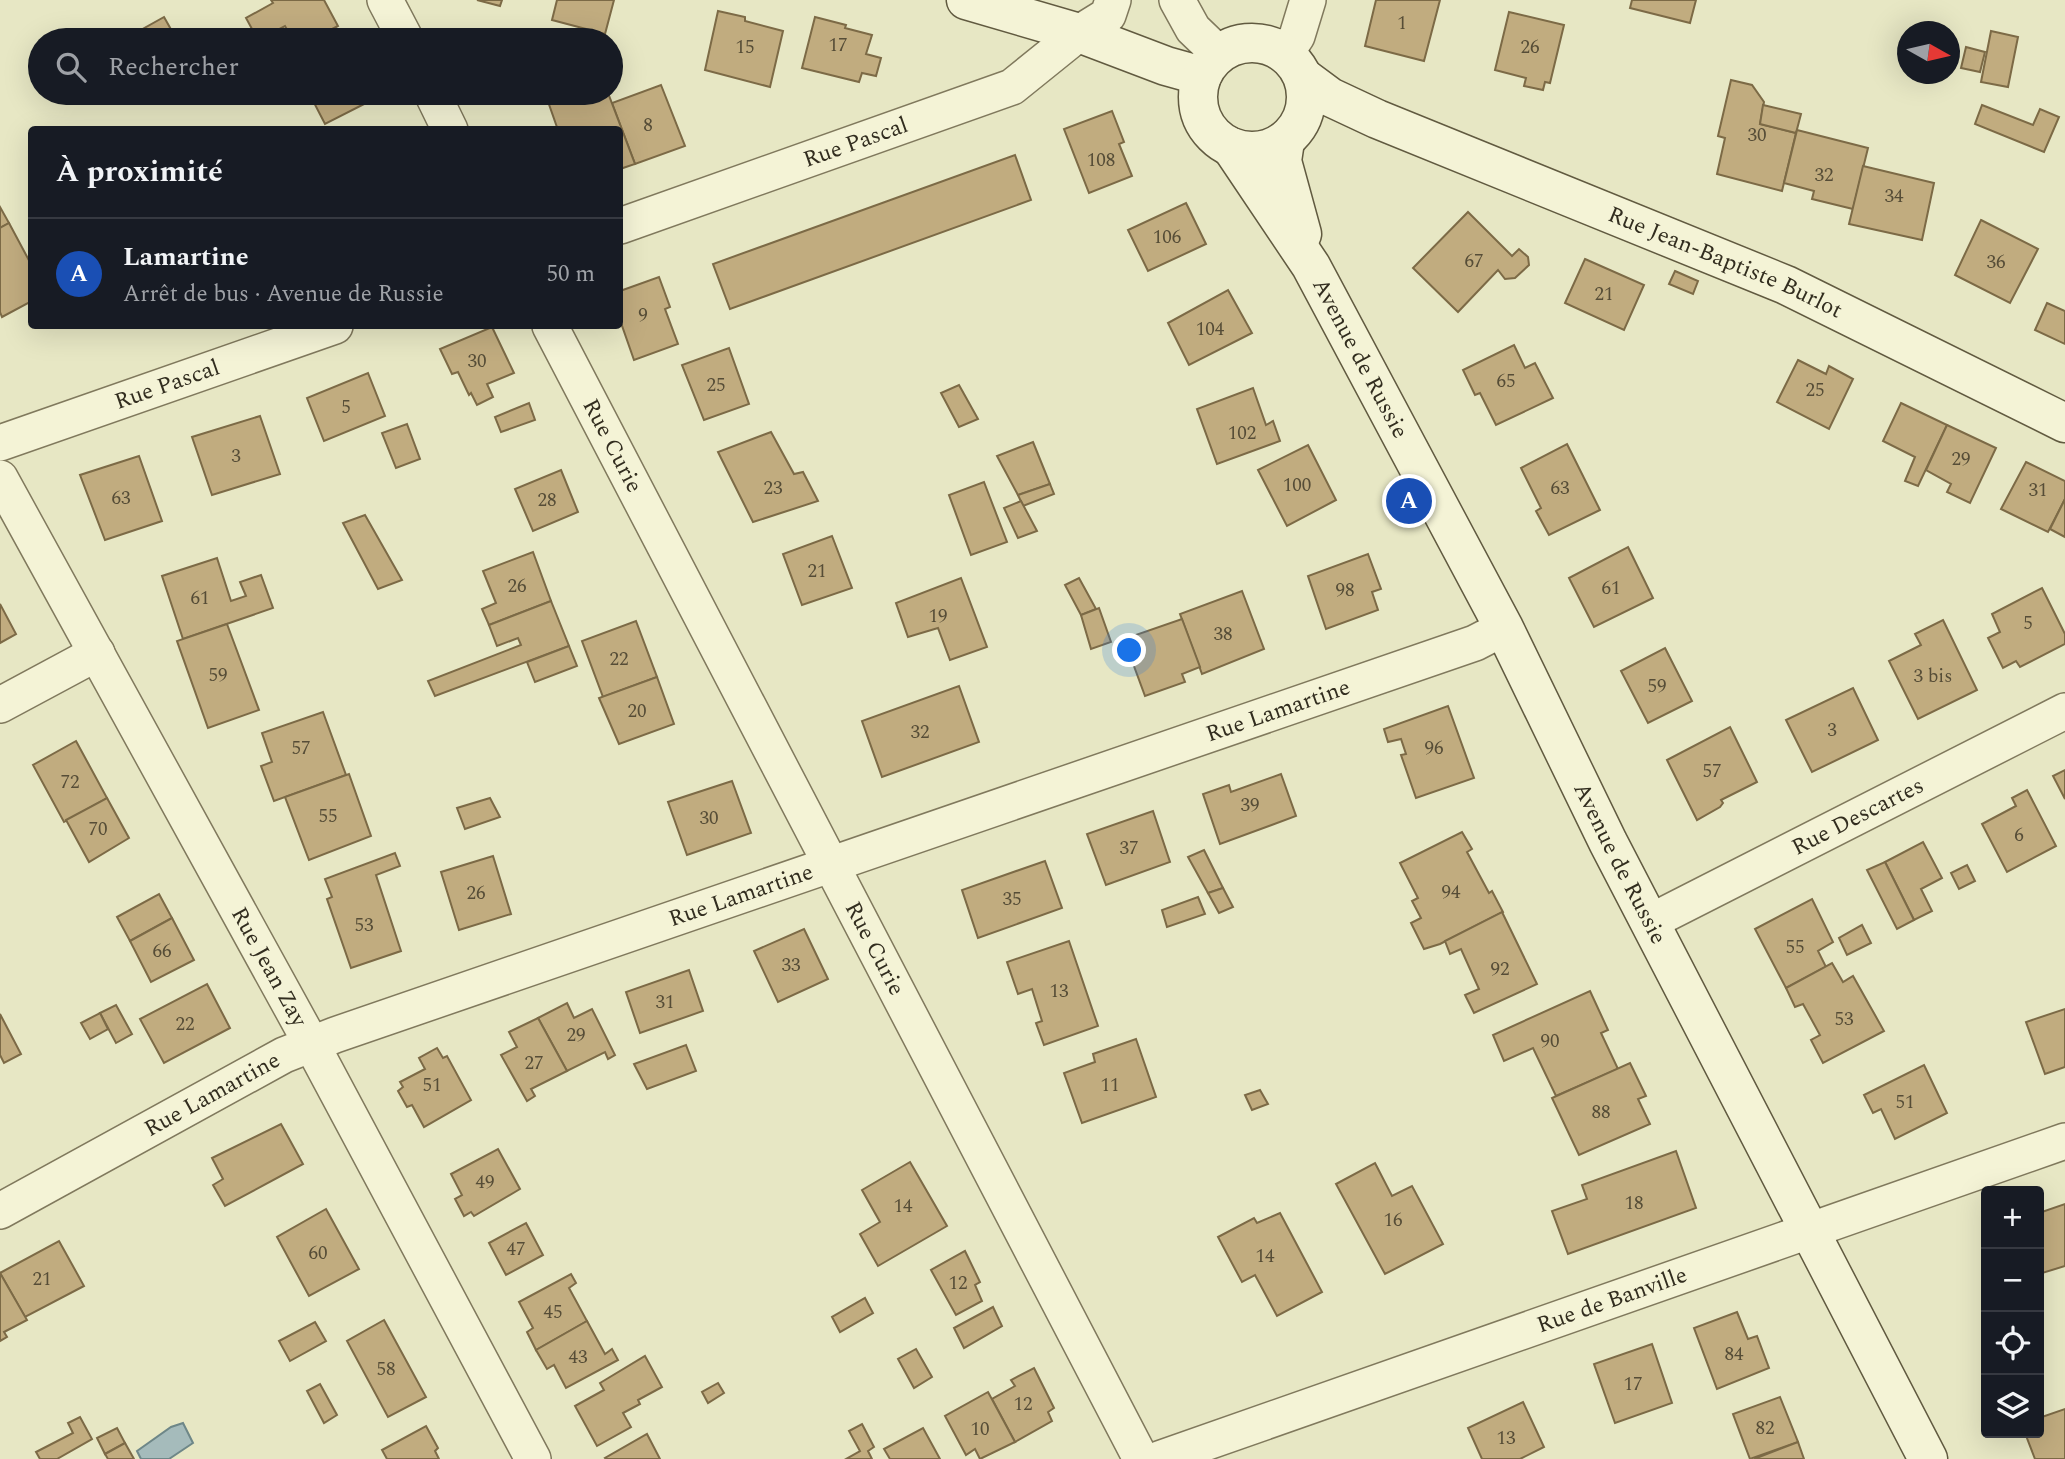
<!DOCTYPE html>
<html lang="fr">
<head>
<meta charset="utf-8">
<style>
	:root { --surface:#171b24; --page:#242831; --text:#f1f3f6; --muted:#9ea1a6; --line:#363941; --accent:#c1a79f }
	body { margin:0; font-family:Spectral,serif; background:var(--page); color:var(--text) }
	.controls { position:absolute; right:21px; bottom:21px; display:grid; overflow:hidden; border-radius:7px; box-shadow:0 7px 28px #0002 }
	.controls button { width:63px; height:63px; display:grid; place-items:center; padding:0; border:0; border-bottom:2px solid var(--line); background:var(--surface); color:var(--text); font:35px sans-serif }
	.compass { position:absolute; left:1897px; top:21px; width:63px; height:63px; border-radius:50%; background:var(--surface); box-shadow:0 7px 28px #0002; rotate:98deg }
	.you { position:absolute; left:1130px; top:651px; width:24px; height:24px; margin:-18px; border:5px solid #fff; border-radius:50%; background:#1a73e8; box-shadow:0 0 0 10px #1a73e833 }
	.badge { display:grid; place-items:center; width:46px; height:46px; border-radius:50%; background:var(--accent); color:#fff; font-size:23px; font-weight:700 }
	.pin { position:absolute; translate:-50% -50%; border:4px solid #fff; box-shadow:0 2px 7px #0006 }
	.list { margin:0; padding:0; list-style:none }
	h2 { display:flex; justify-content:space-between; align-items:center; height:91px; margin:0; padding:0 28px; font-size:30px }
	h2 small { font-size:23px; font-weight:400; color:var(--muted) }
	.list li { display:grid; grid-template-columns:46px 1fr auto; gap:21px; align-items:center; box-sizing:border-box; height:112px; padding:0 28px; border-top:2px solid var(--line) }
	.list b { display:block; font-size:26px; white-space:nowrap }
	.list p { margin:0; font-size:23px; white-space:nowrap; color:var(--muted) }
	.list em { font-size:23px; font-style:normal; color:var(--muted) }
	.icon { flex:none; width:38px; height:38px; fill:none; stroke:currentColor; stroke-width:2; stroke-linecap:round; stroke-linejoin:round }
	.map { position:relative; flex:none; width:2065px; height:1459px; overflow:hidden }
	.search { position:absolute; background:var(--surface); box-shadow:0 7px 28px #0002; left:28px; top:28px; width:595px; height:77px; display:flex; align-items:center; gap:18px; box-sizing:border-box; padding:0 24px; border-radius:38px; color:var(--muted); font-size:26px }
	.panel { position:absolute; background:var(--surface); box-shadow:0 7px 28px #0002; left:28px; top:126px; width:595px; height:203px; border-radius:7px }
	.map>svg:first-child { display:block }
</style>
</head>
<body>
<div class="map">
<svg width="2065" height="1459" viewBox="0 0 2065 1459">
	<rect width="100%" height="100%" fill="#e7e7c4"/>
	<!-- water -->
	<polygon fill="#a5bbbb" stroke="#6e8788" stroke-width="2" points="183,1423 193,1443 169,1459 141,1459 137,1451 171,1427"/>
	<!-- building -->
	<g fill="#c1ac7f" stroke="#7c6a46" stroke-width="2">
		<polygon points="271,0 324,0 338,26 311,40 293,40 285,26 258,40 246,18 273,3"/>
		<polygon points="477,0 502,0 500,6"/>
		<polygon points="557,0 614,0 605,34 552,20"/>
		<polygon points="1376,0 1440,0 1424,61 1365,46"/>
		<polygon points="1632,0 1696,0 1690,23 1630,8"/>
		<polygon points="718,11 745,17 745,21 783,31 770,87 705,70"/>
		<polygon points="1509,12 1564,25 1550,83 1545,82 1543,90 1524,86 1526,78 1495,70"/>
		<polygon points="164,17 177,40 134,40 132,35"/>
		<polygon points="815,17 846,25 845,28 872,35 866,54 881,58 876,76 862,73 859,82 802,68"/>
		<polygon points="1991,31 2018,37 2008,87 1981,82"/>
		<polygon points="1966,47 1985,52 1980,72 1961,68"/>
		<polygon points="1731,80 1752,85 1764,102 1760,124 1796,133 1782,191 1717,174 1725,138 1718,136"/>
		<polygon points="661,85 685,146 635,164 612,103"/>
		<polygon points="309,93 371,93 374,99 325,124"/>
		<polygon points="545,93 608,93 635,164 620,169 620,130 558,130"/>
		<polygon points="1763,105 1801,114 1796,133 1760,124"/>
		<polygon points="1982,105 2033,125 2040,109 2059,117 2044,152 1975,124"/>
		<polygon points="1112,111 1124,142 1119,144 1132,176 1089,193 1064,129"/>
		<polygon points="1797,130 1868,148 1853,209 1812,199 1814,191 1784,183"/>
		<polygon points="1015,155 1031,200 730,309 713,264"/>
		<polygon points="1863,166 1934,183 1922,240 1849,224"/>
		<polygon points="1186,203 1206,244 1148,271 1128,230"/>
		<polygon points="0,207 9,223 0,228"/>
		<polygon points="1468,212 1512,256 1519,249 1528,257 1529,265 1515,278 1505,279 1498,270 1458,312 1413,268"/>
		<polygon points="1981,220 2038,249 2010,303 1955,275"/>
		<polygon points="9,223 32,266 32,301 2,317 0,312 0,228"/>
		<polygon points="1585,259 1644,285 1624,330 1565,303"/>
		<polygon points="1675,271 1698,281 1693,294 1669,284"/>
		<polygon points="659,277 670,307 665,309 678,344 634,360 620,320 620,291"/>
		<polygon points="1228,290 1252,333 1189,365 1168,323"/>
		<polygon points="2047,303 2065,311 2065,344 2035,330"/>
		<polygon points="492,327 514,373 487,384 493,397 477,405 471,393 469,395 458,372 452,374 440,349"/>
		<polygon points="1514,345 1525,368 1535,363 1553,398 1496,425 1480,393 1475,395 1463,370"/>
		<polygon points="729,348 749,404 704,420 682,365"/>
		<polygon points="1798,360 1826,374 1829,366 1853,379 1829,429 1777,402"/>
		<polygon points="368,373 385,416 324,441 307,398"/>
		<polygon points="959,385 978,419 959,427 941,393"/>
		<polygon points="1253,388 1266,425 1273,421 1280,441 1217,464 1197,409"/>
		<polygon points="529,403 535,420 501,432 495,417"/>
		<polygon points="1901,403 1947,425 1918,486 1905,481 1915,457 1883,441"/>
		<polygon points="260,416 280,474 212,495 192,437"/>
		<polygon points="407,424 420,459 396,468 382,433"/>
		<polygon points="1947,425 1996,448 1970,503 1947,492 1951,484 1926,470"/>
		<polygon points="771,432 794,474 803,472 818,501 753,522 718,452"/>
		<polygon points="1033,442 1050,484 1018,495 997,456"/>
		<polygon points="1567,444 1600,510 1549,535 1536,511 1541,508 1521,468"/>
		<polygon points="1308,445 1336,500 1287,526 1258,470"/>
		<polygon points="139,456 162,521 105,540 80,475"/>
		<polygon points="2026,462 2065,481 2065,499 2048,532 2001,509"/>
		<polygon points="561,470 578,512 533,531 515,489"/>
		<polygon points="984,482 1007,542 971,555 949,495"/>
		<polygon points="1050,484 1054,494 1023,506 1018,495"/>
		<polygon points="2065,499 2065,537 2050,529"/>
		<polygon points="1021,501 1037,531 1018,538 1004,508"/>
		<polygon points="365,515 402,580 378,589 343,523"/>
		<polygon points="832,536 852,588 802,605 783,554"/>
		<polygon points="1628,547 1653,598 1594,627 1569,578"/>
		<polygon points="533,552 551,601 489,625 482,609 496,603 483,571"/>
		<polygon points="1368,554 1381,589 1372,592 1378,610 1326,629 1308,576"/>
		<polygon points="217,558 231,601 246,596 240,582 261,575 273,608 183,639 162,576"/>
		<polygon points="961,578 987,647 950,660 938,628 908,637 896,603"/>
		<polygon points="1079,578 1096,609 1081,615 1065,585"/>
		<polygon points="2042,588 2065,634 2065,644 2020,667 2016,661 2003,668 1988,638 2000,632 1992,614"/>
		<polygon points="1242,591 1264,649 1202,674 1180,614"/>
		<polygon points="551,601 569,646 435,696 428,681 521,645 518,638 497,646 489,625"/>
		<polygon points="0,604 16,634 0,643"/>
		<polygon points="1099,608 1111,642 1091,649 1081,615"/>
		<polygon points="1182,619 1200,667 1182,674 1185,682 1145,696 1124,639"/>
		<polygon points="1943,620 1977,690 1918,719 1889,661 1921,645 1915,634"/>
		<polygon points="636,621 657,677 603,697 582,641"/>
		<polygon points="227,624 259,710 208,728 177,641"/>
		<polygon points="569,646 577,666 535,682 527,662"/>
		<polygon points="1665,648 1692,701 1648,723 1621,671"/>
		<polygon points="657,677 674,724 619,744 599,698"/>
		<polygon points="959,686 979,742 882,777 862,721"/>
		<polygon points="1853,688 1878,740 1812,772 1786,720"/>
		<polygon points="1448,706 1474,778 1416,798 1401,755 1406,754 1401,739 1388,742 1384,729"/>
		<polygon points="323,712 346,775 274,801 261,766 272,762 262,733"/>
		<polygon points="1730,727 1757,782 1721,800 1723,803 1720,807 1697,820 1667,760"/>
		<polygon points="76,741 107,798 64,822 33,765"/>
		<polygon points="2065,770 2065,799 2053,776"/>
		<polygon points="349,774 371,836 309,860 285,797"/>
		<polygon points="1281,774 1296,816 1220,844 1203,794 1229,785 1231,792"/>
		<polygon points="732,781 751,833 687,855 668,802"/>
		<polygon points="2027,790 2056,846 2007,872 1982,824 2016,806 2012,798"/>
		<polygon points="107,798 129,838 89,862 66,820"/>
		<polygon points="490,798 500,817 465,829 457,808"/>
		<polygon points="1153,811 1170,862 1106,885 1087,834"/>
		<polygon points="1462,832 1472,849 1467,852 1489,893 1492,891 1503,912 1440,944 1424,949 1411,923 1421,918 1412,901 1418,898 1400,863"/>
		<polygon points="1923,842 1942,878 1921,889 1932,911 1914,920 1885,862"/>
		<polygon points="1204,850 1223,888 1208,893 1188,857"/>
		<polygon points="395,853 400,866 376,875 401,951 351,968 327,899 332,897 325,879"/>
		<polygon points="493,856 511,914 459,930 441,872"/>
		<polygon points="1045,861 1062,908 978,938 962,890"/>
		<polygon points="1885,862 1914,920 1897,929 1867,870"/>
		<polygon points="1967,865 1975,881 1959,889 1951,873"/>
		<polygon points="1223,888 1233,907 1219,913 1208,893"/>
		<polygon points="159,894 172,918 130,941 117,917"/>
		<polygon points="1198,897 1205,914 1167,927 1162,910"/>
		<polygon points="1812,899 1833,942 1818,951 1826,967 1786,988 1755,929"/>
		<polygon points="1502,912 1537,984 1474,1013 1465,995 1479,989 1461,949 1450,954 1445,941"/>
		<polygon points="172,918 194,960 151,982 130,941"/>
		<polygon points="1862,925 1871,943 1847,955 1839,938"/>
		<polygon points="804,929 828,979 778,1002 754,951"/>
		<polygon points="1069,941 1098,1026 1044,1045 1036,1023 1042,1021 1032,989 1018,994 1007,962"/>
		<polygon points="1832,963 1843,982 1853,976 1884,1031 1823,1063 1811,1040 1820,1035 1803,1004 1795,1007 1786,988"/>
		<polygon points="689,970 703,1011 640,1033 626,992"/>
		<polygon points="207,984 230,1028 164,1063 140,1019"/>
		<polygon points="1590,991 1608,1030 1601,1033 1618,1069 1556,1096 1533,1048 1504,1061 1493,1035"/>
		<polygon points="567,1003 574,1018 592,1009 615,1055 608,1059 605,1052 567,1071 538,1018"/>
		<polygon points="116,1005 132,1034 116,1043 100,1013"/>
		<polygon points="2065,1009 2065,1067 2045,1074 2026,1022"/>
		<polygon points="100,1013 108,1029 90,1039 81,1023"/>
		<polygon points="0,1014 21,1054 4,1063 0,1055"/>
		<polygon points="538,1018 567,1071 531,1089 535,1096 527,1101 501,1055 517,1047 509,1032"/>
		<polygon points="1136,1039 1156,1097 1082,1123 1064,1073 1095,1062 1093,1054"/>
		<polygon points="686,1045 696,1071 647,1089 634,1064"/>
		<polygon points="437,1048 443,1058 447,1056 471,1100 424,1127 412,1105 407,1107 398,1091 403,1087 400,1082 425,1069 419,1058"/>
		<polygon points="1630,1063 1646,1096 1638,1099 1650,1124 1579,1155 1552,1098"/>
		<polygon points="1924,1065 1947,1113 1895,1139 1881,1109 1873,1113 1864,1095"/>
		<polygon points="1260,1090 1268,1104 1252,1110 1245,1095"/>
		<polygon points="281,1124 303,1164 225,1206 213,1185 223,1179 212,1158"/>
		<polygon points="498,1149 520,1189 474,1216 471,1212 464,1216 455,1199 462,1195 451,1174"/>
		<polygon points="1676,1151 1696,1208 1568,1254 1552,1211 1587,1199 1582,1185"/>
		<polygon points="910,1162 947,1226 878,1266 860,1234 880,1222 862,1190"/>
		<polygon points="1375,1163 1392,1196 1412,1186 1443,1244 1385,1274 1336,1184"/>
		<polygon points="2065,1204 2065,1266 2039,1274 2039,1213"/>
		<polygon points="326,1209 359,1269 309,1296 277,1237"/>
		<polygon points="1280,1213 1322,1292 1277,1316 1255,1275 1242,1282 1218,1237 1254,1218 1257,1223"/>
		<polygon points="526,1223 543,1255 506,1275 489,1243"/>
		<polygon points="59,1241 84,1286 25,1317 0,1273"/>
		<polygon points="965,1251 980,1282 975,1285 982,1301 956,1315 931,1270"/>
		<polygon points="0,1273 27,1320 4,1332 7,1337 0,1341"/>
		<polygon points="571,1274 576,1283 569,1288 587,1321 536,1350 527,1332 533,1328 519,1302"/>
		<polygon points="865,1298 873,1313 840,1332 832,1317"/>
		<polygon points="993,1307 1002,1326 964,1348 954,1328"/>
		<polygon points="1737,1312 1748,1339 1757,1336 1769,1368 1717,1389 1694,1328"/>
		<polygon points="384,1320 426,1397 388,1417 347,1341"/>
		<polygon points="587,1321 605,1354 612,1349 618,1360 566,1388 554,1365 547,1369 536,1350"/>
		<polygon points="315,1322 326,1341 290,1361 279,1341"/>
		<polygon points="1652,1344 1672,1403 1615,1423 1594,1364"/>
		<polygon points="916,1349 932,1377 914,1388 898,1359"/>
		<polygon points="645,1356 662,1387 638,1400 640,1404 623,1413 631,1427 597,1446 575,1406 604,1390 600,1383"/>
		<polygon points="1034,1368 1054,1408 1048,1412 1052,1421 1015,1442 992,1399 1015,1386 1011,1380"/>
		<polygon points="718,1383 724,1393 708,1403 702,1392"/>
		<polygon points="320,1384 337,1415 324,1423 307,1391"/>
		<polygon points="988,1392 1015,1442 980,1459 975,1449 966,1455 945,1416"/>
		<polygon points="1780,1397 1798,1442 1750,1459 1733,1414"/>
		<polygon points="1523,1402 1544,1447 1520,1459 1482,1459 1468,1428"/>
		<polygon points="2065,1409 2065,1459 2035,1459 2025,1433 2039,1433 2039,1418"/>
		<polygon points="80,1417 92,1439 57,1459 40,1459 36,1452 73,1433 68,1423"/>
		<polygon points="862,1424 874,1447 868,1451 872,1459 846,1459 860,1451 849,1431"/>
		<polygon points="426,1426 438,1448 435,1451 439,1459 387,1459 382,1450"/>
		<polygon points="117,1428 125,1443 105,1454 97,1438"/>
		<polygon points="923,1428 940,1459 890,1459 884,1449"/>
		<polygon points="647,1434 660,1459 606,1459 605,1458"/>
		<polygon points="1798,1442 1804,1459 1754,1459"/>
		<polygon points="125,1443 134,1459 108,1459 105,1454"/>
	</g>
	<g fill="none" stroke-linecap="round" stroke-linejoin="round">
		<!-- street casing -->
		<g stroke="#80795d" stroke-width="38">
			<g id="street">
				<polyline points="385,0 406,40"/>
				<polyline points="1177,0 1193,29 1219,54"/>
				<polyline points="1285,54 1297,36 1308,0"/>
				<polyline points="432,93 450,130"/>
				<path id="s1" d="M620,226L1012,87L1079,33L1108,15L1113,0"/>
				<path id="s2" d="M550,326L1141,1459"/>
				<path id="s3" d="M0,443L335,326"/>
				<path id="s4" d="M0,478L312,1045L533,1459"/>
				<polyline points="0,705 97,653"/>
				<path id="s5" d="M1650,922L2065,711"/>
				<path id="s6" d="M0,1211L284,1055L335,1035L1475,643L1504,628"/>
				<path id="s7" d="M1159,1459L2065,1141"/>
			</g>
		</g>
		<!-- secondary casing -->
		<g stroke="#615a40" stroke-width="41">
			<g id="secondary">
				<polyline points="966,0 1079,33 1166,66 1202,76"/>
				<circle cx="1252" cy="97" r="54"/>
				<path id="s8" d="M1303,77L1330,97L1377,119L1786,285L2065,423"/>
				<polyline points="1285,141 1282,161 1302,234"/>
				<path id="s9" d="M1231,147L1311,266L1504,628L1608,842L1928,1459"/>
			</g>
		</g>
		<!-- street -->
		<use href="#street" stroke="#f4f3d6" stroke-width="35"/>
		<!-- secondary -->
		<use href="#secondary" stroke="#f4f3d6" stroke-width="38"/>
	</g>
	<g text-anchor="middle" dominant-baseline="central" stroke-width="6" stroke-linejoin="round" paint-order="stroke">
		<!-- number labels -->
		<g font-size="19" fill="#564d37">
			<text x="1402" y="23">1</text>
			<text x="838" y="45">17</text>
			<text x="745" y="47">15</text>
			<text x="1530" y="47">26</text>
			<text x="648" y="125">8</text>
			<text x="1757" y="135">30</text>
			<text x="1101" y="160">108</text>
			<text x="1824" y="175">32</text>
			<text x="1894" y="196">34</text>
			<text x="1167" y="237">106</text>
			<text x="1474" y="261">67</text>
			<text x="1996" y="262">36</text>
			<text x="1604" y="294">21</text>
			<text x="643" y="315">9</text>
			<text x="1210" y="329">104</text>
			<text x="477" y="361">30</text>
			<text x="1506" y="381">65</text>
			<text x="716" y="385">25</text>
			<text x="1815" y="390">25</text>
			<text x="346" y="407">5</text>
			<text x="1242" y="433">102</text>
			<text x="236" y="456">3</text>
			<text x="1961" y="459">29</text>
			<text x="1297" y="485">100</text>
			<text x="773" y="488">23</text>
			<text x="1560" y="488">63</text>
			<text x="2038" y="490">31</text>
			<text x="121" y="498">63</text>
			<text x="547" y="500">28</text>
			<text x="817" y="571">21</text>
			<text x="517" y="586">26</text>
			<text x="1611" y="588">61</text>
			<text x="1345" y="590">98</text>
			<text x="200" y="598">61</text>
			<text x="938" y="616">19</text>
			<text x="2028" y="623">5</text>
			<text x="1223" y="634">38</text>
			<text x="619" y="659">22</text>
			<text x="218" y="675">59</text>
			<text x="1933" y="676">3 bis</text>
			<text x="1657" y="686">59</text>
			<text x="637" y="711">20</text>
			<text x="1832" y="730">3</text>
			<text x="920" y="732">32</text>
			<text x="301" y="748">57</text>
			<text x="1434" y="748">96</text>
			<text x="1712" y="771">57</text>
			<text x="70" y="782">72</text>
			<text x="1250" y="805">39</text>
			<text x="328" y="816">55</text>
			<text x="709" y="818">30</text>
			<text x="98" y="829">70</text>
			<text x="2019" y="835">6</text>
			<text x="1129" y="848">37</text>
			<text x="1451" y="892">94</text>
			<text x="476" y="893">26</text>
			<text x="1012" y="899">35</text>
			<text x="364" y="925">53</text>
			<text x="1795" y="947">55</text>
			<text x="162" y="951">66</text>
			<text x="791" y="965">33</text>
			<text x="1500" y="969">92</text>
			<text x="1059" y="991">13</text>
			<text x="665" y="1002">31</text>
			<text x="1844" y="1019">53</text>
			<text x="185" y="1024">22</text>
			<text x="576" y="1035">29</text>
			<text x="1550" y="1041">90</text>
			<text x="534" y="1063">27</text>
			<text x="432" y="1085">51</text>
			<text x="1110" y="1085">11</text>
			<text x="1905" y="1102">51</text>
			<text x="1601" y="1112">88</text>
			<text x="485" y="1182">49</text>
			<text x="1634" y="1203">18</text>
			<text x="903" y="1206">14</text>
			<text x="1393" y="1220">16</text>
			<text x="516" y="1249">47</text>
			<text x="318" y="1253">60</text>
			<text x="1265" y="1256">14</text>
			<text x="42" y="1279">21</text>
			<text x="958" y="1283">12</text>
			<text x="553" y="1312">45</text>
			<text x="1734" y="1354">84</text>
			<text x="578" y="1357">43</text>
			<text x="386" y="1369">58</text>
			<text x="1633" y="1384">17</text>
			<text x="1023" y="1404">12</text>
			<text x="1765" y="1428">82</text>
			<text x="980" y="1429">10</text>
			<text x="1506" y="1438">13</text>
		</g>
		<!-- street labels -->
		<g font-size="23" fill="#322d1f" stroke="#f0f0d3">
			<text stroke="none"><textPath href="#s1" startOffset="250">Rue Pascal</textPath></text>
			<text stroke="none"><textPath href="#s8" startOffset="462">Rue Jean-Baptiste Burlot</textPath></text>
			<text stroke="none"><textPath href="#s9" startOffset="248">Avenue de Russie</textPath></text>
			<text stroke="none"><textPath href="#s3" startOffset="177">Rue Pascal</textPath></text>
			<text stroke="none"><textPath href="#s2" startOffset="135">Rue Curie</textPath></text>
			<text stroke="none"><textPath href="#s6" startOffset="1376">Rue Lamartine</textPath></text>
			<text stroke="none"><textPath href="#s5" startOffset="233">Rue Descartes</textPath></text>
			<text stroke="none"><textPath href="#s9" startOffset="816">Avenue de Russie</textPath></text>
			<text stroke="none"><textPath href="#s6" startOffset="808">Rue Lamartine</textPath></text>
			<text stroke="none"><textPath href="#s2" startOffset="702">Rue Curie</textPath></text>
			<text stroke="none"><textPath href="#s4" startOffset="558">Rue Jean Zay</textPath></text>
			<text stroke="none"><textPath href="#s6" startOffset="242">Rue Lamartine</textPath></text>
			<text stroke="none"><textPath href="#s7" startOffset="480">Rue de Banville</textPath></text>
		</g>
	</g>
</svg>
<div class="controls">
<button>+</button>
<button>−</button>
<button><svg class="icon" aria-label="locate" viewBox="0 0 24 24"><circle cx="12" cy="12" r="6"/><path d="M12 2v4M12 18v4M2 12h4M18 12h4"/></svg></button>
<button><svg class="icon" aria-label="layers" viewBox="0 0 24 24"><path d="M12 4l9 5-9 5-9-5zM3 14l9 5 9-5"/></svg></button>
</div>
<svg class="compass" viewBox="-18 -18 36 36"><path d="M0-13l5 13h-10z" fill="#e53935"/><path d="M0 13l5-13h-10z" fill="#9ea1a6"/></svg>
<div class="you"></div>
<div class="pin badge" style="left:1409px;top:501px;background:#1a4fb4">A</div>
<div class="search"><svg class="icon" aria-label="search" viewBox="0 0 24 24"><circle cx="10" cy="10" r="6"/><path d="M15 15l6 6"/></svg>Rechercher</div>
<section class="panel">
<h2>À proximité<small></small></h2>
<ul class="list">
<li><span class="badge" style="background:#1a4fb4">A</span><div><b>Lamartine</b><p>Arrêt de bus · Avenue de Russie</p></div><em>50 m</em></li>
</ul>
</section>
</div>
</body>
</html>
